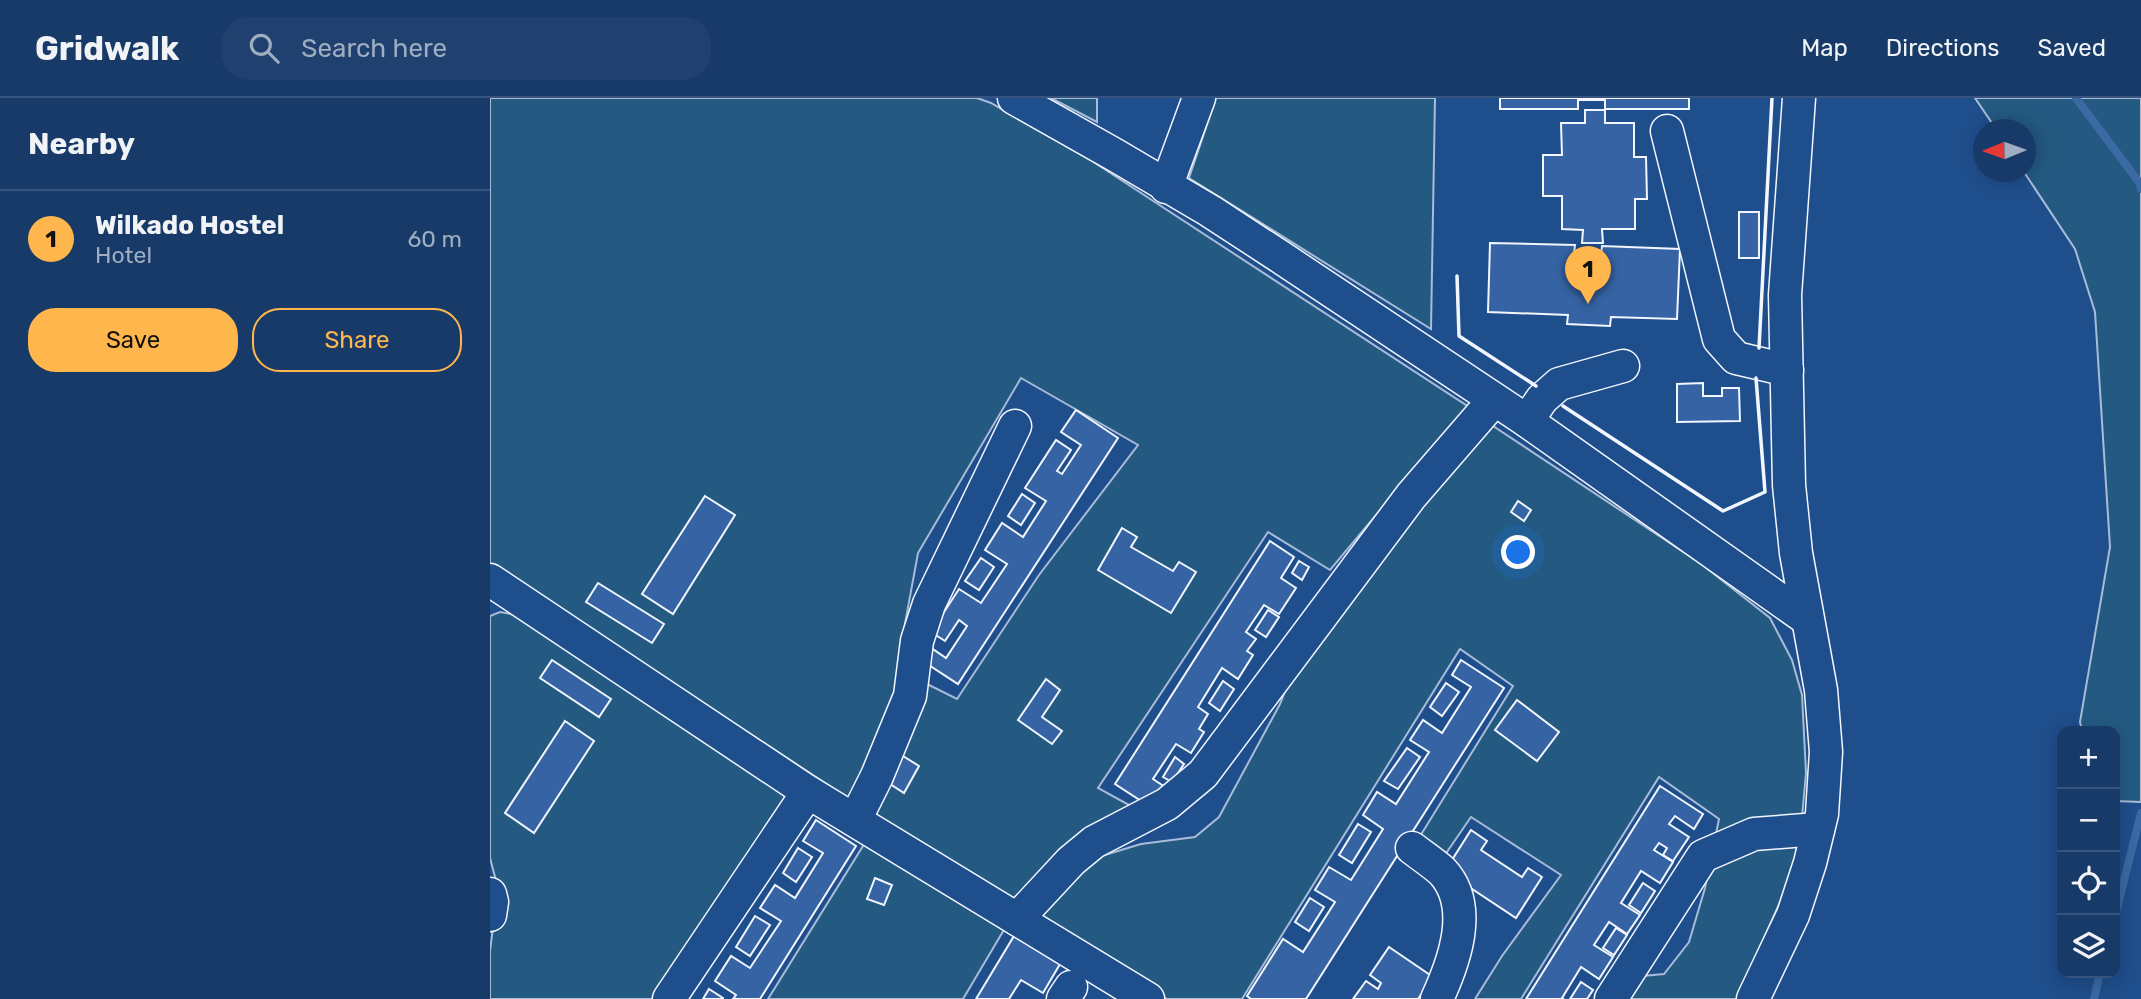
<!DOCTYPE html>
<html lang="en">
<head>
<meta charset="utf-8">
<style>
	:root { --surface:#173a69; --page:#20416f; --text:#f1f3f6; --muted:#9eadc0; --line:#36547d; --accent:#ffb74d }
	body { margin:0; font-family:Rubik,sans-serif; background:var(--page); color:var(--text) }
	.controls { position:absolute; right:21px; bottom:21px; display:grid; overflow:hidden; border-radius:14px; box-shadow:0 4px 18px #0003 }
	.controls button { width:63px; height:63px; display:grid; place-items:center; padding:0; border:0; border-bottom:2px solid var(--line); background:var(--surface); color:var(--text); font:35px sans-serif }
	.compass { position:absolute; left:1483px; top:21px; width:63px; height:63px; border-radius:50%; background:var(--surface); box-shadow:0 4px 18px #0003; rotate:269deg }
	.you { position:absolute; left:1029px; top:455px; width:24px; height:24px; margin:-18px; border:5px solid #fff; border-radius:50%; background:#1a73e8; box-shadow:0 0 0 10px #1a73e833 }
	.badge { display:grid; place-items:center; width:46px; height:46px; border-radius:50%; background:var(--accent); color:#111; font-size:23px; font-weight:700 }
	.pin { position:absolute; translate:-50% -58px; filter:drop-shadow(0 2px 4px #0008) }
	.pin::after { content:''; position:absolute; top:37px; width:24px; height:21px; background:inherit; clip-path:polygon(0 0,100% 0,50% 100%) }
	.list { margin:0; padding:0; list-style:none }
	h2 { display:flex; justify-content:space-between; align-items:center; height:91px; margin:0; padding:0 28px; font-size:30px }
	h2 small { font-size:23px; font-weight:400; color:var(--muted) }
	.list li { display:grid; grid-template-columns:46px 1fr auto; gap:21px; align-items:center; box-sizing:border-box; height:98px; padding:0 28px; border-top:2px solid var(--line) }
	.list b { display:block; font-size:26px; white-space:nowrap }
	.list p { margin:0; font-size:23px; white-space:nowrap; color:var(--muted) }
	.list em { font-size:23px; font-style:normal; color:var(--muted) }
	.actions { display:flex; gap:14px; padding:21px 28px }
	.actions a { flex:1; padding:16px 0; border:2px solid var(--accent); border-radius:28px; text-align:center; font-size:24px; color:var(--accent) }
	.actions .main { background:var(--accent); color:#111 }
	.icon { flex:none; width:38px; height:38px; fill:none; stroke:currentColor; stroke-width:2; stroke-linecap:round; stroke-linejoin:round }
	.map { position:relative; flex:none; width:1651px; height:901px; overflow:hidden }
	header { display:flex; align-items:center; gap:42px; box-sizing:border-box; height:98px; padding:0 35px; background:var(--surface); border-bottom:2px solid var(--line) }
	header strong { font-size:33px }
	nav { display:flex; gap:38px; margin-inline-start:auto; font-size:24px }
	.search { width:490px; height:63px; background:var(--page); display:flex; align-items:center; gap:18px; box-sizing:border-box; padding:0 24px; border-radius:28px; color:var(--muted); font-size:26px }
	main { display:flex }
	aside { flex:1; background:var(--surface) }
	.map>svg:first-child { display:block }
</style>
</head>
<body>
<header>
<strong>Gridwalk</strong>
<div class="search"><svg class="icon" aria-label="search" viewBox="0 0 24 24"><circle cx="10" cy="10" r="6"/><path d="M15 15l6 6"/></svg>Search here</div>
<nav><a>Map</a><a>Directions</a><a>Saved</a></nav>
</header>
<main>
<aside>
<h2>Nearby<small></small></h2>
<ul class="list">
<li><span class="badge">1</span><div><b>Wilkado Hostel</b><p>Hotel</p></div><em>60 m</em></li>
</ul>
<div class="actions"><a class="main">Save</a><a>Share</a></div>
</aside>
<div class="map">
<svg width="1651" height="901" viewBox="0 0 1651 901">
	<rect width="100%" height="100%" fill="#1f4e8c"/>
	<!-- green -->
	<g fill="#245a82" stroke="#a8bbd7" stroke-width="2">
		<polygon points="0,0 487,0 501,5 602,63 985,313 912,386 840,472 778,434 608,690 648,712 529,810 379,714 431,583 467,601 549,477 648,347 531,280 428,455 412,542 414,582 364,704 79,517 0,474"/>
		<polygon points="561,0 607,0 607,24"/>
		<polygon points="726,0 945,0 941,231 699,80"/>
		<polygon points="1485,0 1651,0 1651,704 1625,703 1625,633 1592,633 1590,624 1620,449 1605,214 1585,151 1534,74 1535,74 1535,32 1506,31"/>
		<polygon points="997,324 1210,465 1280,520 1302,562 1312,597 1316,675 1309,752 1290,804 1247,901 1136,901 1152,878 1174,876 1199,844 1215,790 1229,721 1169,679 1031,901 985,901 1012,858 1071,777 981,719 950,764 927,743 1023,588 970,551 752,901 677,901 545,819 605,760 651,746 705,739 729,719 790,606 808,561"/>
		<polygon points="10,514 21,516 34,522 305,701 178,901 0,901 0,853 8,790 0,760 0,518"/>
		<polygon points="378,740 515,830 473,901 278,901"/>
	</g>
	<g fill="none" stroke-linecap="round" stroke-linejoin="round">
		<!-- stream -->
		<g stroke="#3b69a3" stroke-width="8">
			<polyline points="1586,0 1649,84 1651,91"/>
			<polyline points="1625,818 1651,715"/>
			<polyline points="1604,901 1610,875"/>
		</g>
	</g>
	<!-- building -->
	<g fill="#3563a3" stroke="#f2f6ff" stroke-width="2">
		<polygon points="1010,0 1199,0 1199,11 1115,11 1115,2 1088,2 1088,11 1010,11"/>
		<polygon points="1095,12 1115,12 1115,25 1144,25 1144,59 1156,59 1157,101 1145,101 1145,131 1112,131 1113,145 1092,145 1093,132 1072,131 1072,98 1053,98 1053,57 1072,57 1071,25 1095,25"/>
		<rect x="1249" y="114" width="20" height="46"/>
		<polygon points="1000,145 1085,147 1084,156 1111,157 1112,148 1190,151 1187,221 1121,219 1120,228 1077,226 1078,217 998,214"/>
		<polygon points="1213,285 1213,298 1232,298 1232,290 1249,290 1250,323 1187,324 1187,286"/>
		<polygon points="586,312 628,340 468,586 425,558 434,545 456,560 477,528 469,522 455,543 441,534 469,491 491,505 517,466 495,452 512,425 533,439 556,403 535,390 566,342 581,352 567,373 572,376 591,347 571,334"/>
		<polygon points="532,396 545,405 531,427 518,418"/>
		<polygon points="215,398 245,417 183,516 152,496"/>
		<polygon points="1028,403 1041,412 1034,423 1021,414"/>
		<polygon points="632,430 647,439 641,449 683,473 689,464 706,474 681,515 608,472"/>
		<polygon points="780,443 804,459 791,480 806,490 789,516 774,507 756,534 766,541 757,553 763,557 748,581 732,570 708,609 718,616 709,631 714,634 701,655 686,646 663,681 678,691 665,712 625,686"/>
		<polygon points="491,460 504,469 489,492 475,483"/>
		<polygon points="809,463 819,469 812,482 802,475"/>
		<polygon points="108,485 174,526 162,545 96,504"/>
		<polygon points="778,512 789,519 776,539 765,532"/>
		<polygon points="62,562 121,601 109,619 50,580"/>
		<polygon points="971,562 1014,590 816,901 761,901 757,898 793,841 813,854 845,804 825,792 839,769 861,782 893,731 873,717 887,694 906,706 939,654 920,642 933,622 952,635 981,589 962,577"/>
		<polygon points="556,581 570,592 552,619 572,633 562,646 528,622"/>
		<polygon points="733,583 744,591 730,613 719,605"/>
		<polygon points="956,585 969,594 952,618 940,609"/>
		<polygon points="1027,602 1069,634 1047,663 1005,632"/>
		<polygon points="75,623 104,643 44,735 15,715"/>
		<polygon points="917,650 930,659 908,691 894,683"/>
		<polygon points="413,658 429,668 414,695 397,684"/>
		<polygon points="685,659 694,666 682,684 673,679"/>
		<polygon points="1170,688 1213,716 1204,731 1185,718 1179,726 1199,739 1183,763 1173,757 1177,750 1169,745 1164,752 1183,764 1170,785 1151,773 1131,805 1150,817 1137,836 1119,824 1104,847 1123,859 1109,881 1091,869 1072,900 1074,901 1036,901"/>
		<polygon points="326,722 366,748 270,901 243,901 246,897 225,883 241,858 260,870 291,823 270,810 285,787 305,800 333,755 313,743"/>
		<polygon points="868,726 881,734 862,765 849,757"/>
		<polygon points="981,732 997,743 991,752 1032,779 1038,770 1052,779 1026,820 955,773"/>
		<polygon points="308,750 322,759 306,784 293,775"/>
		<polygon points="385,780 402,787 394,807 377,801"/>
		<polygon points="1153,785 1165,793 1151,815 1139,807"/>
		<polygon points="820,800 834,809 819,833 805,824"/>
		<polygon points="265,818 280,827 260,858 246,849"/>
		<polygon points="1126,830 1137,837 1124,857 1113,850"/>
		<polygon points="524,838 570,866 553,895 531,882 519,901 486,901"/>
		<polygon points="899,849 943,879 928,901 863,901 876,883 888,891 891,885 880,877"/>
		<polygon points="1091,884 1103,892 1097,901 1080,901"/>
		<polygon points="219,891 233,900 233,901 213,901"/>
	</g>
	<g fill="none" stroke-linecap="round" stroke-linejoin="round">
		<!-- minor casing -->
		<g stroke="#f2f6ff" stroke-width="35">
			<g id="minor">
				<polyline points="524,0 625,57 720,113 795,162 1037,323 1317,521"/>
				<polyline points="1177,33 1229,241 1246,260 1297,272"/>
				<polyline points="676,89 709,0"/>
				<polyline points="1037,323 1052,301 1069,286 1133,268"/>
				<polyline points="0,482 318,694 658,901"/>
				<polyline points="365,722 387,678 420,598 427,543 439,506 525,328"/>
				<path d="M922,750C931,757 943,765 952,773C985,808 964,864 947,901"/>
				<polyline points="0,796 2,804 0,817"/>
				<polyline points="527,821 581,763 604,744 677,706 713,676 921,398 1004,302"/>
				<polyline points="179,901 318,694"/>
				<polyline points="573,901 581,889"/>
				<polyline points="1121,901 1213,758 1264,736 1328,731"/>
				<polyline points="1263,901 1303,817 1320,765 1332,716 1336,654 1331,592 1306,455 1299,387 1295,197 1309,0"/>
			</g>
		</g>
		<!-- minor -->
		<use href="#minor" stroke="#1f4e8c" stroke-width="32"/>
		<!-- wall -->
		<g stroke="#f2f6ff" stroke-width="3.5">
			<polyline points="967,178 969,238 1046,288"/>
			<polyline points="1269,250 1282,0"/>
			<polyline points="1073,308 1233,413 1275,394 1266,280"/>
		</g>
	</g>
</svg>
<div class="controls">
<button>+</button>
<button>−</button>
<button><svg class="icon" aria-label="locate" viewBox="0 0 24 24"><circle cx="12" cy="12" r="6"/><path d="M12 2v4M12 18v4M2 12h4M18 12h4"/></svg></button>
<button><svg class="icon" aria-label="layers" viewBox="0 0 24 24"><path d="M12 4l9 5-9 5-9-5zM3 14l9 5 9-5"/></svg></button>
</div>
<svg class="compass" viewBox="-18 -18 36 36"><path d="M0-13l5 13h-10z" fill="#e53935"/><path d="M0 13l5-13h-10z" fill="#9eadc0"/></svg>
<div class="you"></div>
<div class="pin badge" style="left:1098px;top:206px">1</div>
</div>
</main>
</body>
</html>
